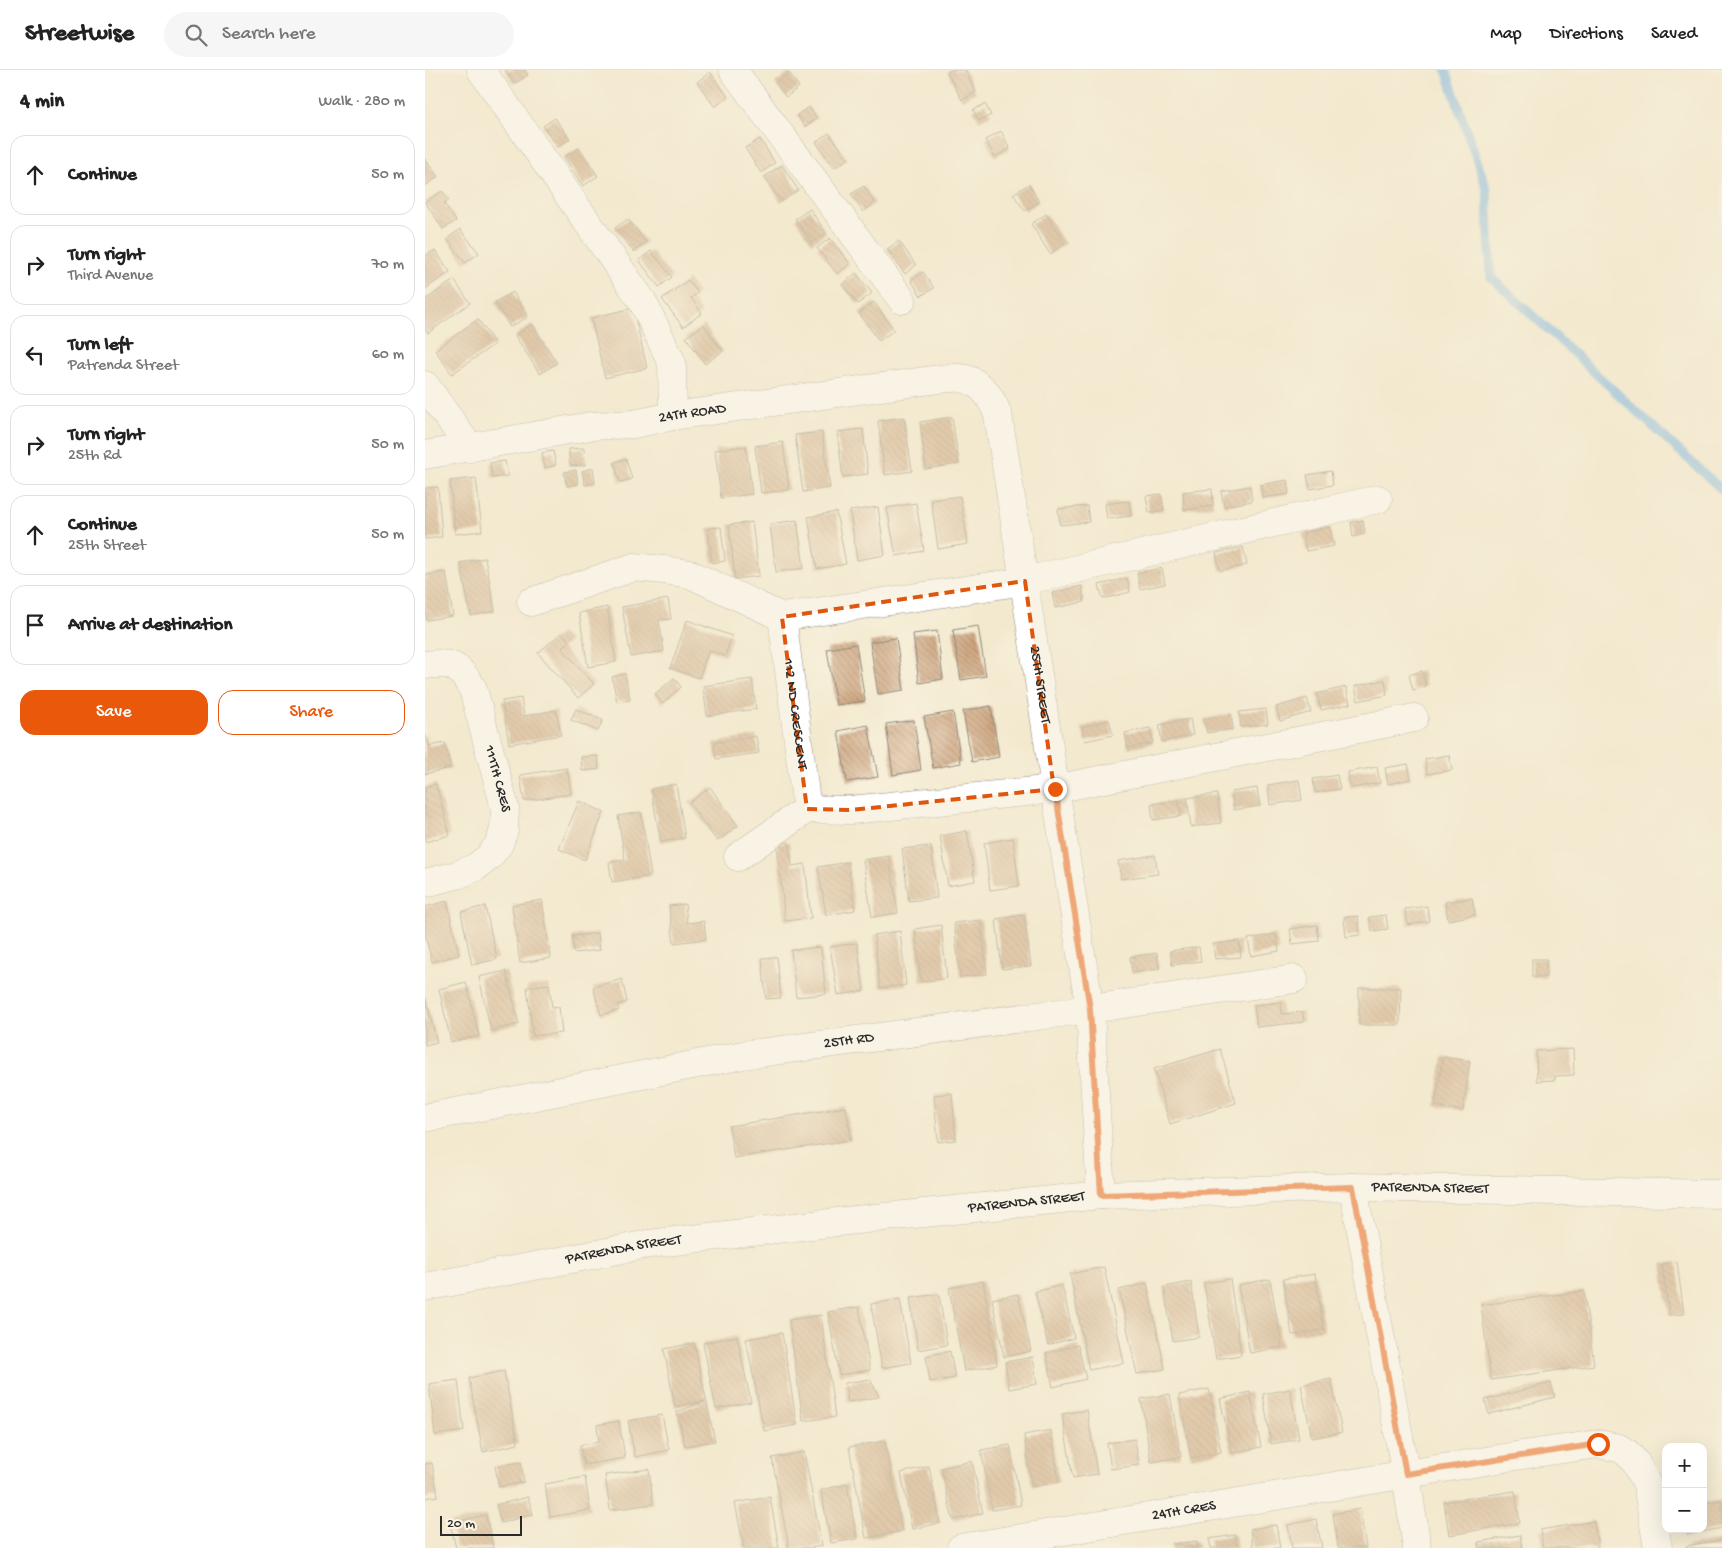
<!DOCTYPE html>
<html lang="en">
<head>
<meta charset="utf-8">
<style>
	:root { --surface:#fff; --page:#f6f6f6; --text:#222; --muted:#767676; --line:#e0e0e0; --accent:#ea580c }
	body { margin:0; font-family:"Gochi Hand",sans-serif; background:var(--page); color:var(--text) }
	.controls { position:absolute; right:15px; bottom:15px; display:grid; overflow:hidden; border-radius:10px; box-shadow:0 5px 20px #0002 }
	.controls button { width:45px; height:45px; display:grid; place-items:center; padding:0; border:0; border-bottom:1px solid var(--line); background:var(--surface); color:var(--text); font:25px sans-serif }
	.scale { position:absolute; left:15px; bottom:12px; width:82px; box-sizing:border-box; padding-left:5px; border:2px solid #2b2b2b; border-top:0; font-size:14px; line-height:18px; white-space:nowrap; color:#2b2b2b; -webkit-text-stroke:4px #fcf5e5; paint-order:stroke }
	.stop { position:absolute; width:15px; height:15px; margin:-11px; border:4px solid #ea580c; border-radius:50%; background:#fff }
	.stop.end { background:#ea580c; border-color:#fff; box-shadow:0 1px 5px #0008 }
	.list { margin:0; padding:0; list-style:none }
	h2 { display:flex; justify-content:space-between; align-items:center; height:65px; margin:0; padding:0 20px; font-size:21px }
	h2 small { font-size:16px; font-weight:400; color:var(--muted) }
	.list li { display:grid; grid-template-columns:32px 1fr auto; gap:15px; align-items:center; box-sizing:border-box; height:80px; margin:0 10px 10px; padding:0 10px; border:1px solid var(--line); border-radius:15px }
	.list b { display:block; font-size:19px; white-space:nowrap }
	.list p { margin:0; font-size:16px; white-space:nowrap; color:var(--muted) }
	.list em { font-size:16px; font-style:normal; color:var(--muted) }
	.actions { display:flex; gap:10px; padding:15px 20px }
	.actions a { flex:1; padding:11px 0; border:1px solid var(--accent); border-radius:15px; text-align:center; font-size:18px; color:var(--accent) }
	.actions .main { background:var(--accent); color:#fff }
	.icon { flex:none; width:28px; height:28px; fill:none; stroke:currentColor; stroke-width:2; stroke-linecap:round; stroke-linejoin:round }
	.map { position:relative; flex:none; width:1297px; height:1478px; overflow:hidden }
	header { display:flex; align-items:center; gap:30px; box-sizing:border-box; height:70px; padding:0 25px; background:var(--surface); border-bottom:1px solid var(--line) }
	header strong { font-size:24px }
	nav { display:flex; gap:28px; margin-inline-start:auto; font-size:18px }
	.search { width:350px; height:45px; background:var(--page); display:flex; align-items:center; gap:12px; box-sizing:border-box; padding:0 18px; border-radius:28px; color:var(--muted); font-size:19px }
	main { display:flex }
	aside { flex:1; background:var(--surface) }
	.map>svg:first-child { display:block }
</style>
</head>
<body>
<header>
<strong>Streetwise</strong>
<div class="search"><svg class="icon" aria-label="search" viewBox="0 0 24 24"><circle cx="10" cy="10" r="6"/><path d="M15 15l6 6"/></svg>Search here</div>
<nav><a>Map</a><a>Directions</a><a>Saved</a></nav>
</header>
<main>
<aside>
<h2>4 min<small>Walk · 280 m</small></h2>
<ul class="list">
<li><svg class="icon" aria-label="ahead" viewBox="0 0 24 24"><path d="M12 20V5M6 11l6-6 6 6"/></svg><div><b>Continue</b></div><em>50 m</em></li>
<li><svg class="icon" aria-label="right" viewBox="0 0 24 24"><path d="M7 20v-9h11M14 6l5 5-5 5"/></svg><div><b>Turn right</b><p>Third Avenue</p></div><em>70 m</em></li>
<li><svg class="icon" aria-label="left" viewBox="0 0 24 24"><path d="M17 20v-9H6M10 6l-5 5 5 5"/></svg><div><b>Turn left</b><p>Patrenda Street</p></div><em>60 m</em></li>
<li><svg class="icon" aria-label="right" viewBox="0 0 24 24"><path d="M7 20v-9h11M14 6l5 5-5 5"/></svg><div><b>Turn right</b><p>25th Rd</p></div><em>50 m</em></li>
<li><svg class="icon" aria-label="ahead" viewBox="0 0 24 24"><path d="M12 20V5M6 11l6-6 6 6"/></svg><div><b>Continue</b><p>25th Street</p></div><em>50 m</em></li>
<li><svg class="icon" aria-label="arrive" viewBox="0 0 24 24"><path d="M6 21V4h12l-3 4 3 4H6"/></svg><div><b>Arrive at destination</b></div></li>
</ul>
<div class="actions"><a class="main">Save</a><a>Share</a></div>
</aside>
<div class="map">
<svg width="1297" height="1478" viewBox="0 0 1297 1478">
	<defs>
		<pattern id="building-back-hatch" width="6" height="6" patternUnits="userSpaceOnUse" patternTransform="scale(1.25)"><rect width="6" height="6" fill="#cda47e"/><path d="M-1 5l2 2M0 0l6 6M5-1l2 2" fill="none" stroke="#a78667"/></pattern>
	</defs>
	<rect width="100%" height="100%" fill="#fcf5e5"/>
	<filter id="ink" filterUnits="userSpaceOnUse"><feTurbulence type="fractalNoise" baseFrequency=".02" numOctaves="2"/><feDisplacementMap in="SourceGraphic" scale="10" xChannelSelector="R" yChannelSelector="G"/><feConvolveMatrix kernelMatrix="1 2 1 2 8 2 1 2 1" color-interpolation-filters="sRGB"/></filter>
	<filter id="wash" filterUnits="userSpaceOnUse"><feTurbulence type="fractalNoise" baseFrequency=".0096" numOctaves="4" result="noise"/><feDisplacementMap in="SourceGraphic" scale="20" xChannelSelector="R" yChannelSelector="G"/><feGaussianBlur stdDeviation="1.12" result="paint"/><feColorMatrix in="noise" values="0 0 0 0 0 0 0 0 0 0 0 0 0 0 0 0 0 1.4 0 .05"/><feComposite in="paint" operator="in"/></filter>
	<g filter="url(#wash)">
		<rect width="100%" height="100%" fill="#f3e9cf"/>
		<g fill="none" stroke-linecap="round" stroke-linejoin="round">
			<!-- stream -->
			<polyline stroke="#70b0e4" stroke-width="9" points="1021,0 1062,120 1066,207 1297,420"/>
		</g>
		<g id="blocks">
			<!-- building -->
			<g fill="url(#building-back-hatch)">
				<polygon points="80,0 100,0 103,5 89,14"/>
				<polygon points="526,0 540,0 551,22 537,30 522,2"/>
				<polygon points="285,2 303,27 290,37 272,12"/>
				<polygon points="364,3 374,17 361,27 350,13"/>
				<polygon points="560,34 566,45 554,51 548,40"/>
				<polygon points="384,37 392,48 380,57 372,45"/>
				<polygon points="130,48 145,69 133,77 118,56"/>
				<polygon points="576,61 585,79 570,87 560,70"/>
				<polygon points="404,63 423,89 409,98 391,72"/>
				<polygon points="335,69 350,93 336,103 320,78"/>
				<polygon points="154,78 173,106 158,116 139,87"/>
				<polygon points="0,89 13,107 0,116"/>
				<polygon points="357,95 373,120 356,132 339,107"/>
				<polygon points="604,114 614,132 600,141 588,124"/>
				<polygon points="439,116 450,133 438,142 426,124"/>
				<polygon points="17,121 24,130 19,133 31,151 18,159 0,132"/>
				<polygon points="385,139 401,163 387,173 370,149"/>
				<polygon points="621,144 640,174 625,184 606,154"/>
				<polygon points="203,149 221,172 209,182 190,158"/>
				<polygon points="35,159 54,183 40,193 22,169"/>
				<polygon points="405,168 425,194 412,204 392,178"/>
				<polygon points="474,171 491,195 480,204 462,179"/>
				<polygon points="10,180 25,202 0,219 0,186"/>
				<polygon points="226,181 247,207 234,217 214,190"/>
				<polygon points="498,202 509,218 496,226 486,210"/>
				<polygon points="431,203 447,223 433,234 417,215"/>
				<polygon points="29,210 45,233 3,263 0,259 0,230"/>
				<polygon points="263,210 273,223 266,228 277,243 258,257 237,229"/>
				<polygon points="88,222 103,247 85,257 70,232"/>
				<polygon points="449,232 469,260 454,271 434,243"/>
				<polygon points="208,238 222,298 180,308 166,248"/>
				<polygon points="53,249 70,274 27,304 10,280"/>
				<polygon points="107,254 132,293 115,304 90,266"/>
				<polygon points="279,255 298,281 280,294 261,267"/>
				<polygon points="479,347 487,401 460,405 453,351"/>
				<polygon points="527,347 534,394 501,399 495,352"/>
				<polygon points="438,359 443,404 418,407 412,362"/>
				<polygon points="397,362 405,418 378,422 370,365"/>
				<polygon points="358,372 364,420 336,423 330,376"/>
				<polygon points="321,376 327,424 296,428 290,380"/>
				<polygon points="159,378 160,395 145,396 144,379"/>
				<polygon points="128,381 131,395 120,398 117,383"/>
				<polygon points="201,389 207,409 195,412 189,392"/>
				<polygon points="80,391 83,406 67,408 65,393"/>
				<polygon points="168,398 170,413 160,415 157,401"/>
				<polygon points="151,400 153,414 142,416 139,402"/>
				<polygon points="906,401 908,415 885,419 882,405"/>
				<polygon points="51,408 57,461 30,464 25,411"/>
				<polygon points="862,410 864,424 838,428 835,415"/>
				<polygon points="825,416 827,431 799,436 796,421"/>
				<polygon points="13,417 17,467 0,469 0,418"/>
				<polygon points="787,419 788,436 759,440 758,422"/>
				<polygon points="736,424 739,440 724,443 721,426"/>
				<polygon points="535,426 543,474 513,479 506,430"/>
				<polygon points="704,431 706,446 682,449 680,434"/>
				<polygon points="491,433 499,481 471,486 462,438"/>
				<polygon points="662,436 664,452 635,455 633,439"/>
				<polygon points="453,437 460,485 432,490 425,441"/>
				<polygon points="411,442 421,494 392,499 383,447"/>
				<polygon points="372,450 379,498 351,502 345,454"/>
				<polygon points="938,450 940,464 928,467 926,452"/>
				<polygon points="327,452 334,506 310,509 304,455"/>
				<polygon points="296,457 300,491 287,493 283,458"/>
				<polygon points="905,457 909,476 881,481 878,463"/>
				<polygon points="818,477 822,495 795,501 791,483"/>
				<polygon points="60,488 70,541 46,546 35,493"/>
				<polygon points="737,498 740,514 715,519 712,503"/>
				<polygon points="21,502 28,546 2,550 0,538 0,505"/>
				<polygon points="702,508 705,522 678,529 674,515"/>
				<polygon points="657,516 659,532 630,538 627,523"/>
				<polygon points="243,529 246,549 234,550 239,581 206,587 197,537"/>
				<polygon points="182,537 191,592 163,597 154,543"/>
				<polygon points="262,550 307,566 300,586 284,580 274,608 245,598"/>
				<polygon points="553,556 561,606 536,610 528,560"/>
				<polygon points="512,561 518,609 494,613 488,564"/>
				<polygon points="136,563 144,571 137,578 169,614 153,628 113,583"/>
				<polygon points="471,568 479,620 453,624 445,572"/>
				<polygon points="431,574 440,631 411,635 402,579"/>
				<polygon points="997,601 1001,616 988,620 984,605"/>
				<polygon points="200,604 205,630 192,632 187,607"/>
				<polygon points="249,608 256,617 237,634 230,624"/>
				<polygon points="327,609 331,639 282,646 278,616"/>
				<polygon points="960,610 962,625 933,631 930,616"/>
				<polygon points="921,617 925,634 896,640 892,624"/>
				<polygon points="96,628 99,646 131,640 136,665 84,674 77,631"/>
				<polygon points="882,628 886,642 855,651 851,637"/>
				<polygon points="566,636 574,687 547,692 538,641"/>
				<polygon points="151,639 178,650 173,661 146,650"/>
				<polygon points="841,639 843,654 816,657 814,642"/>
				<polygon points="528,642 536,693 508,698 499,647"/>
				<polygon points="806,644 808,659 782,663 779,649"/>
				<polygon points="765,649 768,665 737,672 734,655"/>
				<polygon points="489,650 496,700 468,705 461,654"/>
				<polygon points="684,650 688,665 660,671 657,657"/>
				<polygon points="443,655 453,707 422,712 413,661"/>
				<polygon points="725,658 728,673 703,678 700,663"/>
				<polygon points="0,663 4,676 20,673 26,698 0,704"/>
				<polygon points="331,666 334,683 291,689 289,673"/>
				<polygon points="1024,685 1027,700 1002,704 1000,689"/>
				<polygon points="173,686 174,699 157,701 156,687"/>
				<polygon points="983,694 986,709 963,714 960,698"/>
				<polygon points="952,697 955,713 925,718 923,702"/>
				<polygon points="142,698 146,724 99,731 95,705"/>
				<polygon points="912,705 915,719 890,723 888,709"/>
				<polygon points="874,710 877,730 845,735 843,715"/>
				<polygon points="11,714 25,765 0,772 0,717"/>
				<polygon points="251,714 260,768 236,772 226,719"/>
				<polygon points="285,717 313,756 292,771 264,733"/>
				<polygon points="832,718 835,736 809,740 806,722"/>
				<polygon points="792,724 796,753 766,757 762,728"/>
				<polygon points="754,730 756,746 728,750 726,734"/>
				<polygon points="154,731 179,742 160,790 134,779"/>
				<polygon points="216,742 226,806 187,812 184,792 200,790 193,746"/>
				<polygon points="542,761 550,811 523,816 515,766"/>
				<polygon points="588,768 594,816 565,820 559,773"/>
				<polygon points="364,772 367,796 380,794 386,848 360,851 352,774"/>
				<polygon points="506,776 512,828 484,831 477,779"/>
				<polygon points="730,785 733,804 696,809 693,791"/>
				<polygon points="464,786 473,843 447,847 438,790"/>
				<polygon points="423,792 430,840 401,845 393,797"/>
				<polygon points="1047,828 1050,845 1023,850 1020,832"/>
				<polygon points="117,830 126,888 95,893 87,835"/>
				<polygon points="22,831 34,885 7,892 0,864 0,837"/>
				<polygon points="260,834 262,853 279,851 281,869 249,873 244,836"/>
				<polygon points="60,836 72,889 47,895 36,842"/>
				<polygon points="1002,836 1004,851 983,855 980,839"/>
				<polygon points="599,845 606,896 577,899 571,849"/>
				<polygon points="961,845 963,859 947,861 944,847"/>
				<polygon points="933,846 935,865 921,867 919,847"/>
				<polygon points="556,850 562,904 535,907 529,853"/>
				<polygon points="516,855 522,908 496,912 490,859"/>
				<polygon points="892,855 894,871 867,874 865,859"/>
				<polygon points="475,861 481,915 455,918 449,865"/>
				<polygon points="173,863 175,880 149,883 147,866"/>
				<polygon points="851,864 854,881 826,886 823,869"/>
				<polygon points="814,871 816,887 790,889 788,874"/>
				<polygon points="432,873 439,921 413,925 405,877"/>
				<polygon points="396,877 401,924 371,927 366,880"/>
				<polygon points="774,877 776,891 747,895 745,881"/>
				<polygon points="732,883 734,899 707,903 705,887"/>
				<polygon points="352,887 356,928 341,929 337,888"/>
				<rect x="1107" y="889" width="14" height="18"/>
				<polygon points="81,901 94,954 66,961 54,907"/>
				<polygon points="197,909 202,932 192,935 194,940 176,945 168,917"/>
				<polygon points="41,912 54,966 26,972 14,919"/>
				<polygon points="124,914 127,938 134,937 137,963 108,966 102,917"/>
				<polygon points="934,918 976,918 975,955 934,955"/>
				<polygon points="0,926 12,972 0,975"/>
				<polygon points="856,932 857,944 878,942 879,952 832,957 829,935"/>
				<polygon points="795,979 811,1033 745,1054 729,999"/>
				<polygon points="1148,979 1149,1005 1130,1006 1130,1010 1112,1011 1111,981"/>
				<polygon points="1018,987 1045,991 1038,1041 1010,1036"/>
				<polygon points="527,1023 531,1070 513,1072 509,1025"/>
				<polygon points="421,1037 426,1070 309,1088 304,1056"/>
				<polygon points="1252,1192 1259,1244 1244,1245 1237,1194"/>
				<polygon points="679,1197 699,1293 664,1300 645,1204"/>
				<polygon points="890,1204 899,1260 867,1265 858,1209"/>
				<polygon points="805,1209 816,1285 791,1289 779,1213"/>
				<polygon points="845,1209 857,1277 825,1283 813,1215"/>
				<polygon points="558,1211 572,1295 539,1301 524,1218"/>
				<polygon points="766,1212 774,1267 748,1271 739,1217"/>
				<polygon points="722,1213 740,1299 712,1304 694,1220"/>
				<polygon points="637,1215 649,1268 623,1275 610,1222"/>
				<polygon points="1159,1221 1169,1295 1066,1310 1056,1235"/>
				<polygon points="514,1224 522,1275 493,1280 485,1228"/>
				<polygon points="593,1224 606,1281 579,1287 567,1229"/>
				<polygon points="475,1229 486,1293 457,1298 446,1234"/>
				<polygon points="434,1237 445,1300 414,1305 403,1242"/>
				<polygon points="396,1245 410,1347 378,1351 364,1250"/>
				<polygon points="357,1263 372,1355 339,1361 321,1269"/>
				<polygon points="312,1266 326,1332 291,1339 278,1273"/>
				<polygon points="269,1273 290,1371 260,1376 252,1342 280,1331 250,1337 239,1279"/>
				<polygon points="653,1275 661,1309 628,1317 621,1283"/>
				<polygon points="525,1281 530,1308 505,1312 501,1286"/>
				<polygon points="608,1287 612,1314 584,1319 580,1292"/>
				<polygon points="79,1301 93,1374 58,1382 44,1308"/>
				<polygon points="445,1309 454,1327 423,1332 420,1313"/>
				<polygon points="906,1309 917,1362 887,1368 876,1315"/>
				<polygon points="33,1310 39,1361 10,1365 4,1314"/>
				<polygon points="1126,1313 1130,1327 1064,1344 1060,1330"/>
				<polygon points="784,1319 796,1382 766,1388 754,1325"/>
				<polygon points="865,1319 874,1369 846,1374 838,1324"/>
				<polygon points="825,1322 836,1377 807,1383 795,1329"/>
				<polygon points="745,1324 756,1387 726,1392 716,1329"/>
				<polygon points="662,1340 672,1404 648,1408 637,1344"/>
				<polygon points="237,1345 244,1380 210,1387 203,1351"/>
				<polygon points="194,1351 200,1388 159,1395 155,1375 174,1372 172,1355"/>
				<polygon points="626,1360 634,1412 607,1417 599,1365"/>
				<polygon points="710,1369 714,1395 686,1399 682,1373"/>
				<polygon points="460,1371 477,1461 441,1468 424,1377"/>
				<polygon points="585,1375 596,1435 567,1440 556,1380"/>
				<polygon points="379,1382 397,1476 385,1478 364,1478 347,1388"/>
				<polygon points="547,1391 558,1443 528,1450 516,1398"/>
				<polygon points="96,1392 99,1412 74,1417 70,1396"/>
				<polygon points="7,1393 13,1426 0,1428 0,1394"/>
				<polygon points="504,1396 515,1453 487,1459 476,1403"/>
				<polygon points="224,1399 228,1434 185,1440 180,1405"/>
				<polygon points="160,1407 165,1440 125,1447 120,1414"/>
				<polygon points="422,1414 432,1469 406,1473 396,1420"/>
				<polygon points="1090,1421 1095,1453 1024,1465 1019,1432"/>
				<polygon points="103,1427 108,1444 76,1453 71,1435"/>
				<polygon points="345,1427 354,1478 319,1478 310,1433"/>
				<polygon points="1297,1430 1297,1458 1262,1465 1261,1459 1278,1459 1278,1433"/>
				<polygon points="935,1439 941,1478 913,1478 908,1444"/>
				<polygon points="61,1445 68,1478 31,1478 25,1453"/>
				<polygon points="891,1449 897,1478 867,1478 863,1455"/>
				<polygon points="1169,1451 1173,1478 1118,1478 1115,1460"/>
				<polygon points="851,1455 855,1478 828,1478 825,1459"/>
				<polygon points="810,1465 812,1478 786,1478 784,1469"/>
				<polygon points="1095,1465 1097,1478 1054,1478 1053,1472"/>
				<polygon points="1297,1470 1297,1478 1261,1478 1261,1476"/>
				<polygon points="772,1471 773,1478 747,1478 747,1474"/>
			</g>
		</g>
	</g>
	<g filter="url(#ink)">
		<use href="#blocks" fill-opacity="0" stroke="#8f8a7d" stroke-width="1"/>
		<g fill="none" stroke-linecap="round" stroke-linejoin="round">
			<!-- minor casing -->
			<g stroke="#8f8a7d" stroke-width="29">
				<g id="minor">
					<polyline points="56,0 218,232 247,293 248,346"/>
					<polyline points="308,0 477,230"/>
					<polyline points="0,315 45,378"/>
					<path id="s1" d="M0,385L166,356L209,354L248,346L507,310C516,309 526,307 535,308C555,310 567,328 573,345C605,543 632,741 665,939L869,909"/>
					<path id="s2" d="M953,429L600,511L357,547L382,739L426,740L629,719L989,648"/>
					<polyline points="106,532 209,497 239,500 265,504 357,547"/>
					<path id="s3" d="M0,595C29,592 33,595 48,619L80,738L79,760L74,774L64,787L51,797L32,805L0,813"/>
					<polyline points="313,787 382,739"/>
					<path id="s4" d="M0,1048L318,985L665,939L676,1125"/>
					<polyline points="928,1117 981,1405 992,1478"/>
					<path id="s5" d="M0,1217L224,1174L421,1151L676,1125L928,1117L1297,1124"/>
					<path id="s6" d="M536,1478L1097,1385L1173,1374L1194,1378L1202,1383L1211,1393L1222,1414L1233,1478"/>
				</g>
			</g>
			<!-- minor -->
			<use href="#minor" stroke="#fff" stroke-width="28"/>
		</g>
	</g>
	<g fill="none" stroke-linecap="round" stroke-linejoin="round" filter="url(#ink)">
		<!-- route -->
		<polyline stroke="#ea580c" stroke-width="6" points="630,719 665,939 676,1125 928,1117 981,1404 1173,1374"/>
	</g>
	<!-- marked area -->
	<path d="M0 0H1297V1478H0ZM600,511L629,719L426,740L382,739L357,547Z" fill="#f3e9cf" fill-opacity=".55" fill-rule="evenodd"/>
	<path fill="none" stroke="#df570e" stroke-width="4" stroke-dasharray="10 6" stroke-linejoin="round" d="M600,511L629,719L426,740L382,739L357,547Z"/>
	<g text-anchor="middle" dominant-baseline="central" stroke-width="4.5" stroke-linejoin="round" paint-order="stroke">
		<!-- street labels -->
		<g font-size="15" fill="#2b2b2b" stroke="#fcf5e5">
			<text stroke="none"><textPath href="#s1" startOffset="271">24TH ROAD</textPath></text>
			<text stroke="none"><textPath href="#s1" startOffset="870">25TH STREET</textPath></text>
			<text stroke="none"><textPath href="#s2" startOffset="706">112 ND CRESCENT</textPath></text>
			<text stroke="none"><textPath href="#s3" startOffset="152">111TH CRES</textPath></text>
			<text stroke="none"><textPath href="#s4" startOffset="431">25TH RD</textPath></text>
			<text stroke="none"><textPath href="#s5" startOffset="1012">PATRENDA STREET</textPath></text>
			<text stroke="none"><textPath href="#s5" startOffset="608">PATRENDA STREET</textPath></text>
			<text stroke="none"><textPath href="#s5" startOffset="202">PATRENDA STREET</textPath></text>
			<text stroke="none"><textPath href="#s6" startOffset="226">24TH CRES</textPath></text>
		</g>
	</g>
</svg>
<div class="controls">
<button>+</button>
<button>−</button>
</div>
<div class="scale">20 m</div>
<div class="stop" style="left:1173px;top:1374px"></div>
<div class="stop end" style="left:630px;top:719px"></div>
</div>
</main>
</body>
</html>
